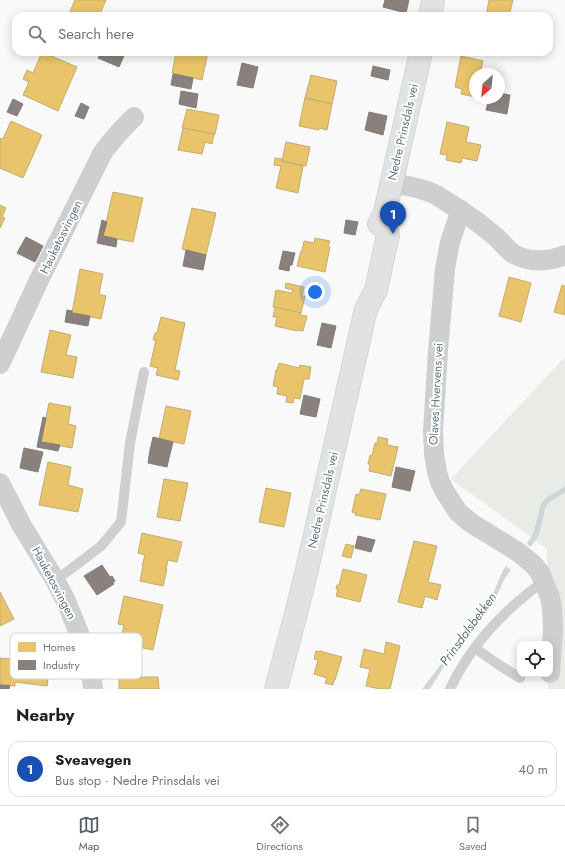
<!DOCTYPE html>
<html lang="en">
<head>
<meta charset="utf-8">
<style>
	:root { --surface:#fff; --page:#f6f6f6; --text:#202124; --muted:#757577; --line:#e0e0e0; --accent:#565c61 }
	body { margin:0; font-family:Jost,sans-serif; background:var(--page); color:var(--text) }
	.controls { position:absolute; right:12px; bottom:12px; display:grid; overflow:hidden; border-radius:8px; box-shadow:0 2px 10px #0003 }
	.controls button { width:36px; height:36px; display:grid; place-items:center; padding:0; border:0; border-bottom:1px solid var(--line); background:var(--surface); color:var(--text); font:20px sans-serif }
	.compass { position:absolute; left:469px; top:68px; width:36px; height:36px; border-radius:50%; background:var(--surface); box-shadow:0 2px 10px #0003; rotate:207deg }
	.you { position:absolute; left:315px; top:292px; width:14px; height:14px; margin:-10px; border:3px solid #fff; border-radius:50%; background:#1a73e8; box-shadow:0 0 0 6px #1a73e833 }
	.badge { display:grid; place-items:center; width:26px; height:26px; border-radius:50%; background:var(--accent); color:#fff; font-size:13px; font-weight:700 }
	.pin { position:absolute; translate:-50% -33px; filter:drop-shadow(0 1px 2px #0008) }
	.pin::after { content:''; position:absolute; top:21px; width:14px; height:12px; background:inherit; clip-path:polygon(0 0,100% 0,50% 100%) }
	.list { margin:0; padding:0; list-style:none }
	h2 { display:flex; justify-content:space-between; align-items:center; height:52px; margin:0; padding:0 16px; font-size:17px }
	h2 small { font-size:13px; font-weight:400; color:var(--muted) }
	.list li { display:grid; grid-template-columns:26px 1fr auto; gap:12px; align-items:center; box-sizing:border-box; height:56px; margin:0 8px 8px; padding:0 8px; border:1px solid var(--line); border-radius:12px }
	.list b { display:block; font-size:15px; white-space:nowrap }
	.list p { margin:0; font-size:13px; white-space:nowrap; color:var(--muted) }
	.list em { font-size:13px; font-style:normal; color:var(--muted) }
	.icon { flex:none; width:22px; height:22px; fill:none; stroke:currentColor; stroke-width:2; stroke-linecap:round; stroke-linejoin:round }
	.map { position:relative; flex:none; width:565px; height:689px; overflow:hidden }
	.search { position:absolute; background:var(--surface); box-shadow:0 2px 10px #0003; left:12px; right:12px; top:12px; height:44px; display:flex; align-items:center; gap:10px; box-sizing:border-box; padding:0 14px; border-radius:12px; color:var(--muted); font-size:15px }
	.sheet { height:116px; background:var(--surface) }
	nav { display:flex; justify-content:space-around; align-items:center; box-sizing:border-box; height:56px; border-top:1px solid var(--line); background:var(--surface); font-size:11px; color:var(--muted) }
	nav a { display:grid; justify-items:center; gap:2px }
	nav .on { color:var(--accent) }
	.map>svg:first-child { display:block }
</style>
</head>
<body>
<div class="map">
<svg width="565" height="689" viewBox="0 0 565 689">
	<rect width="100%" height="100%" fill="#f9f9f9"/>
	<!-- green -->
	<polygon fill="#e8ebe6" points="565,357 565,689 548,689 547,549 451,479"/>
	<!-- water -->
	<path fill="#ced6d9" d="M506,566L511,570L505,578L497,595L467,633L460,644L449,658L430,689H422L442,663L447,653L491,597C497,587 499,576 506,566Z"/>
	<!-- homes -->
	<g fill="#e9c46a" stroke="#c1ad72">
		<polygon points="75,0 106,0 99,16 68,16"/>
		<polygon points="489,0 513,0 509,16 486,16"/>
		<polygon points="42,52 77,67 58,111 23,95 29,82 23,79 27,70 33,73"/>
		<polygon points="176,52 208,52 202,80 172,73"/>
		<polygon points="461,56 483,61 480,74 475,74 475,97 461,94 462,89 455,87"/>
		<polygon points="311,75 337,81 332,104 305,98"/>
		<polygon points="305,98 332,104 327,130 319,128 319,130 299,126"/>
		<polygon points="187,109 219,115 215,134 182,128"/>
		<polygon points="11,121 42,135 23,178 0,168 0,139 1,138 3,139"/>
		<polygon points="447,122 469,127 466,142 481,145 477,161 462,158 461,163 446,160 447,155 440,154"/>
		<polygon points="183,128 214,134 212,144 205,142 202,154 178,150"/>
		<polygon points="286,142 310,147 306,166 282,161"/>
		<polygon points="275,158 282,159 282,161 303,166 298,193 276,188 281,166 274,165"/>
		<polygon points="113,192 143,198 133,242 103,236"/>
		<polygon points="0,205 6,208 2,217 5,218 0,228"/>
		<polygon points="192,208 216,213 206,255 182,249"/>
		<polygon points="315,238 330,241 328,246 330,247 325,272 297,266 301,251 302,251 304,241 314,243"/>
		<polygon points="80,269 103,274 99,294 106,296 101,319 72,313"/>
		<polygon points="509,277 531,283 521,322 499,316"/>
		<polygon points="286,283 304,287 302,296 305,296 301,313 273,307 276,290 292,293 293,290 285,288"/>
		<polygon points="562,285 565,286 565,315 554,312"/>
		<polygon points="275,307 301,313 300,315 307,316 303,331 297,330 297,331 275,326 277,317 273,317"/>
		<polygon points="161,317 185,323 175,370 180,371 178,380 156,375 158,368 150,366 156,340 153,340 155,333 157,333"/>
		<polygon points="50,330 71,335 66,355 77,357 73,378 41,372"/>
		<polygon points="279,363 299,368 300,365 311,367 309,379 304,379 300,399 294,398 293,403 286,402 287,396 277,394 278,387 273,386 276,370 277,370"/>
		<polygon points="49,403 71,407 68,424 76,426 72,448 41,442"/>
		<polygon points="166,406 191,411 184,444 159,439"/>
		<polygon points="378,437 388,439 387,445 398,447 391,476 369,471 370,465 368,464 370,455 372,456 375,443 377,443"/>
		<polygon points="48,462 71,467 68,485 83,489 78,512 39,505"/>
		<polygon points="164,479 188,483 180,521 157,517"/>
		<polygon points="266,488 291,493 284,527 259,522"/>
		<polygon points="361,489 386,494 380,520 355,515 356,513 352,512 356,494 359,495"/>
		<polygon points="142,533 182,542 177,562 168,560 166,569 167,569 163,586 140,581 143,566 142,566 145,555 138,553"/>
		<polygon points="414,541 437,546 428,582 441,585 437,600 425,596 422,608 398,602"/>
		<polygon points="346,544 354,546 351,558 342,556"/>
		<polygon points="343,569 367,575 360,602 336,596 338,589 336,589 337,585 339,585"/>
		<polygon points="0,592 14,619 0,626"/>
		<polygon points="124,596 163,605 153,650 120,643 124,625 118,624"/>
		<polygon points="386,642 400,646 390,689 380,689 366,686 370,669 360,667 364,649 384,654"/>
		<polygon points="316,651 320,652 320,651 342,657 335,680 334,680 333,685 325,683 327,678 314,674 318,660 314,659"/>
		<polygon points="0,658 50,663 47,686 15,682 15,686 0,684"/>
		<polygon points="119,677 158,677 159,689 119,689"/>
	</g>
	<!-- industry -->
	<g fill="#8a817c" stroke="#7f7e7e">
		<polygon points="385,0 409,0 406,13 383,7"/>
		<polygon points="101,52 110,52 123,58 119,67 98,58"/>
		<polygon points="110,52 125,52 123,58"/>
		<polygon points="242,63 258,67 253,88 237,85"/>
		<polygon points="373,66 390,70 388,80 371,76"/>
		<polygon points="173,74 193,78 191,89 171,85"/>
		<polygon points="181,91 198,94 196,108 179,104"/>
		<polygon points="499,93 510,95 507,114 486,110 489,98 499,98"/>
		<polygon points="13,99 23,104 17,116 7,112"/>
		<polygon points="81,103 89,107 84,119 75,116"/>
		<polygon points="369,112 387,116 383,135 365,130"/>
		<polygon points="102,220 107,222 103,236 117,239 116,247 97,243"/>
		<polygon points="346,220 358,222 355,235 344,233"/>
		<polygon points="26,237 43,246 35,262 17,253"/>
		<polygon points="186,250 206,255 203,270 183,266"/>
		<polygon points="283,251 295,253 292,265 290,265 289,271 279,269"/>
		<polygon points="67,310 72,311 72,313 90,316 88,326 65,322"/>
		<polygon points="322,323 336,326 331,348 317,345"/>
		<polygon points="304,395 320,399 316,417 300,414"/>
		<polygon points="43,417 46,418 41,442 60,445 58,451 37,447"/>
		<polygon points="153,437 173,442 170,454 150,450"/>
		<polygon points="24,448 43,452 38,472 20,468"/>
		<polygon points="150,450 170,454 167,467 148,463"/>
		<polygon points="396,467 415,471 410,491 392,487"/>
		<polygon points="358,536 375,540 371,552 355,548"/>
		<polygon points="102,565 110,577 112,576 115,581 113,582 114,584 97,595 84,576"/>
		<polygon points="0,685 10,686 9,689 0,689"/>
	</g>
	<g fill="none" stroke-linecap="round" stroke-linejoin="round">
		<!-- stream -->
		<polyline stroke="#ced6d9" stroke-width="5.5" points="530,543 534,538 537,531 543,506 548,500 565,489"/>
		<!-- secondary casing -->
		<g stroke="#d5d6d7" stroke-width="24">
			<g id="secondary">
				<polyline points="430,16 433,0"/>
				<polyline points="379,224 385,212 421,52"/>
				<polyline points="276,689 297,610 308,565 366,309 376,290 388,235 385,212"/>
			</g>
		</g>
		<!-- service -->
		<g stroke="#cecfd0" stroke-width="10">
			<polyline points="55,580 71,569 101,546 121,522 130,443 144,372"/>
			<polyline points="475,648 496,663 520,678"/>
			<path d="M450,689C471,644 504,610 544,581"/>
		</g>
		<!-- minor -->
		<g stroke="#cecfd0" stroke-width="20">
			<path d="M392,183C406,186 424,188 436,195C451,204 466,214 480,224C486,229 493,234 499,240C503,244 507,249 512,253C529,263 547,262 565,255"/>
			<polyline points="461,210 450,242 445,269 438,351 433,431 434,454 437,472 440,482 445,492 458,512 471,523 518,552 534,565 540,573 550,597 552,608 553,629 550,673"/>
			<path d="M0,364L39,280L102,154C111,140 122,129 134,117"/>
			<polyline points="0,483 22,526 55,580 66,601 87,653 92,679 93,689"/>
		</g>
		<!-- secondary -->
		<use href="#secondary" stroke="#e1e2e2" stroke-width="22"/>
	</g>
	<g text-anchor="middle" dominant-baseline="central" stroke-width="4" stroke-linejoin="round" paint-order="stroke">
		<!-- street labels -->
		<g font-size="12" fill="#657683" stroke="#fff">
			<text transform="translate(403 132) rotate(-77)">Nedre Prinsdals vei</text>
			<text transform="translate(61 237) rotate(-64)">Hauketosvingen</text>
			<text transform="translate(436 394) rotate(-87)">Olaves Hvervens vei</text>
			<text transform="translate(323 500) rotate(-77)">Nedre Prinsdals vei</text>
			<text transform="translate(54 583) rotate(62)">Hauketosvingen</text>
		</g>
		<!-- water labels -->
		<g font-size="13" font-style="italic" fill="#60757c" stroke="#fff">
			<text transform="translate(468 629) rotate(-54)">Prinsdalsbekken</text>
		</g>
	</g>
	<!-- legend -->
	<rect x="10" y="633" width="132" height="46" rx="6" fill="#fff" stroke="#d1d6da" stroke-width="1"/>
	<rect x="18" y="642" width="18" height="10" fill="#e9c46a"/>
	<rect x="18" y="660" width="18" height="10" fill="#8a817c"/>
	<g font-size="11" fill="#657683">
		<text x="43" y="651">Homes</text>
		<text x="43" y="669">Industry</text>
	</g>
</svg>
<div class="controls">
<button><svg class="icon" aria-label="locate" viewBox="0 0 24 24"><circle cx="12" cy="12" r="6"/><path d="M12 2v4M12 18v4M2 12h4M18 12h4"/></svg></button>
</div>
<svg class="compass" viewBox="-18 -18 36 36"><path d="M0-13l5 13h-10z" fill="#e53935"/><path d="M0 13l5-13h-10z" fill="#757577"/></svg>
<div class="you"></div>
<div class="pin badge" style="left:393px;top:234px;background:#1a4fb4">1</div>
<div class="search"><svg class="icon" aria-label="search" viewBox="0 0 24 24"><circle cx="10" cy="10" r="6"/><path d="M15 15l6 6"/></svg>Search here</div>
</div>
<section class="sheet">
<h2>Nearby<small></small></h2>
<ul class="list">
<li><span class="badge" style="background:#1a4fb4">1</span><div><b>Sveavegen</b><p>Bus stop · Nedre Prinsdals vei</p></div><em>40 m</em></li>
</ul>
</section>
<nav>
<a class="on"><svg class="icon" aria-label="map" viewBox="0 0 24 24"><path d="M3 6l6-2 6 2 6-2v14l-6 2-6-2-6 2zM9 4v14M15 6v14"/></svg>Map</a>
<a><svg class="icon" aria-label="directions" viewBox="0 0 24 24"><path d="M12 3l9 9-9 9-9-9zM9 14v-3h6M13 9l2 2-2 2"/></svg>Directions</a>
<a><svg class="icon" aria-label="saved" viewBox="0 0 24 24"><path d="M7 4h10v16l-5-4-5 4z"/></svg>Saved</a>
</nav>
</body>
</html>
